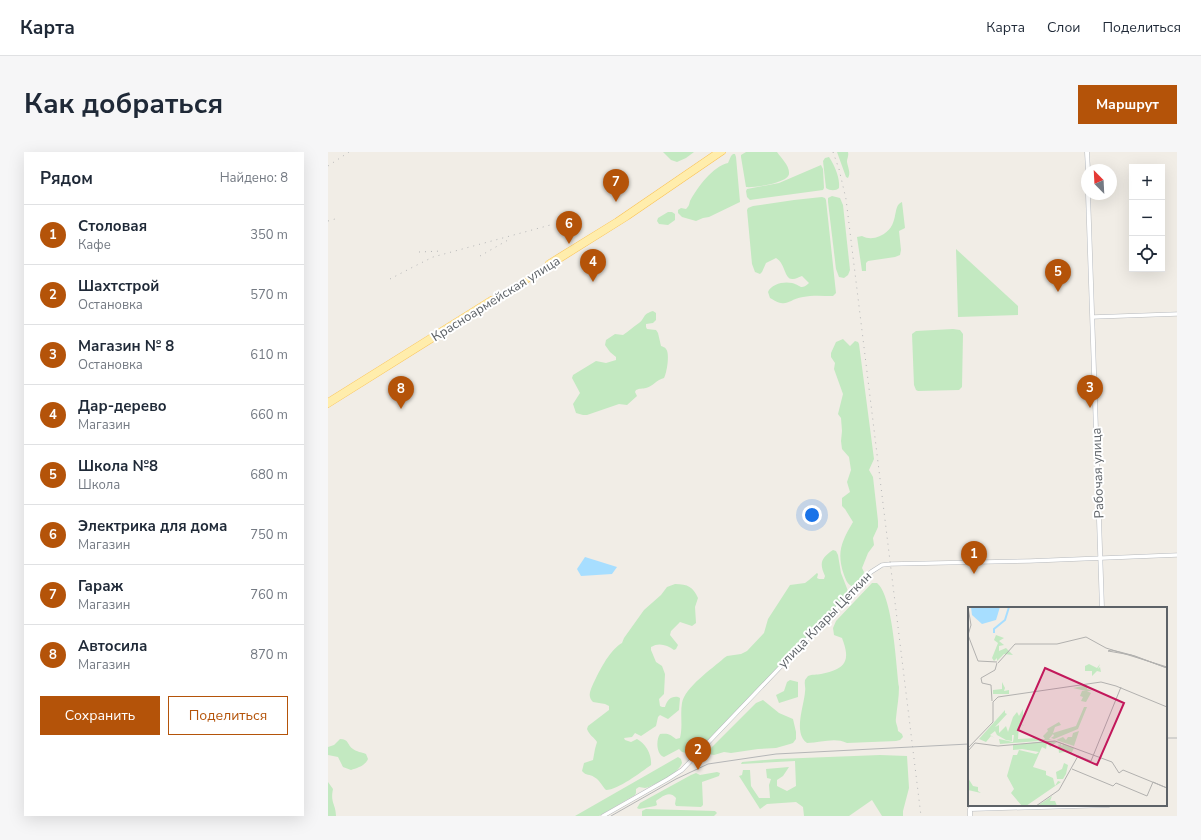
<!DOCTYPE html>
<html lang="ru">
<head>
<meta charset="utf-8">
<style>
	:root { --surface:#fff; --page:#f6f6f7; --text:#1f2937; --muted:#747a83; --line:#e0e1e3; --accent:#b45309 }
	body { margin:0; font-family:"Nunito Sans",sans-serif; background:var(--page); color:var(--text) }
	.controls { position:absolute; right:12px; top:12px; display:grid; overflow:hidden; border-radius:0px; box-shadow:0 4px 16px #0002 }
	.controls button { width:36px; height:36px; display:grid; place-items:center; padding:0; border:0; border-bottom:1px solid var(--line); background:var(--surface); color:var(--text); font:20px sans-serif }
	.compass { position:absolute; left:753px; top:12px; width:36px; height:36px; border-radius:50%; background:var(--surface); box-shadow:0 4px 16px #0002; rotate:336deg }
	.you { position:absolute; left:484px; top:363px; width:14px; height:14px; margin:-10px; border:3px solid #fff; border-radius:50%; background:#1a73e8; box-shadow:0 0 0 6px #1a73e833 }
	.badge { display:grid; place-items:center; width:26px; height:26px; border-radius:50%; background:var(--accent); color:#fff; font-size:13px; font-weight:700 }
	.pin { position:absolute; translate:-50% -33px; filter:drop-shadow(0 1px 2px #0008) }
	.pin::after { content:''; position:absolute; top:21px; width:14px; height:12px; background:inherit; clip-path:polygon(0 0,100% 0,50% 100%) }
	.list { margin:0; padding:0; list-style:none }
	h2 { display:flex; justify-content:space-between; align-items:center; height:52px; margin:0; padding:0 16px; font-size:17px }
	h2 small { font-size:13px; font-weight:400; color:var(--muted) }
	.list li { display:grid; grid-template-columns:26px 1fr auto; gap:12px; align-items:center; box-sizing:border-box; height:60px; padding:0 16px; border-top:1px solid var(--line) }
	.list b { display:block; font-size:15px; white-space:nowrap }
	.list p { margin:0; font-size:13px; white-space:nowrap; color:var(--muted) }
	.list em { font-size:13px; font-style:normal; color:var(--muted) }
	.actions { display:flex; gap:8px; padding:12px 16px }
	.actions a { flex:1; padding:9px 0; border:1px solid var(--accent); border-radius:0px; text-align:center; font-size:14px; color:var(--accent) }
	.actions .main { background:var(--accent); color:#fff }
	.icon { flex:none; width:22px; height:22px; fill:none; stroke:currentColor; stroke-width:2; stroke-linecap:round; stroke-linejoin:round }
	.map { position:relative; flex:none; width:849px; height:664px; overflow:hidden; border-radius:0px }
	header { display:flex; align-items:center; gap:24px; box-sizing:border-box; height:56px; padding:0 20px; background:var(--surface); border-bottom:1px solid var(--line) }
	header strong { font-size:19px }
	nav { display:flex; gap:22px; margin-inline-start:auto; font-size:14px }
	.intro { display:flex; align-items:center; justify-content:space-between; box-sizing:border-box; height:96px; padding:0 24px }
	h1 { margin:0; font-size:28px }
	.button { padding:10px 18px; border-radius:0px; background:var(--accent); color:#fff; font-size:14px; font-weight:700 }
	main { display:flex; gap:24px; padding:0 24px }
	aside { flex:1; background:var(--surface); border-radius:0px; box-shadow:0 4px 16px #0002 }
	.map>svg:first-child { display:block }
</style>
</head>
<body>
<header>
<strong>Карта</strong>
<nav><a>Карта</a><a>Слои</a><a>Поделиться</a></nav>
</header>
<div class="intro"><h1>Как добраться</h1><a class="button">Маршрут</a></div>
<main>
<aside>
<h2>Рядом<small>Найдено: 8</small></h2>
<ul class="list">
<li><span class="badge">1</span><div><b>Столовая</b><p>Кафе</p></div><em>350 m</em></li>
<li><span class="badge">2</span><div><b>Шахтстрой</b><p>Остановка</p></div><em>570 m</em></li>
<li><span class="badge">3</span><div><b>Магазин № 8</b><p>Остановка</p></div><em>610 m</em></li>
<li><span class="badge">4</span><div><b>Дар-дерево</b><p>Магазин</p></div><em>660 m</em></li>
<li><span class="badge">5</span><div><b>Школа №8</b><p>Школа</p></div><em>680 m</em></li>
<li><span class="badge">6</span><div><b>Электрика для дома</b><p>Магазин</p></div><em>750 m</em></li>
<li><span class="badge">7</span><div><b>Гараж</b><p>Магазин</p></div><em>760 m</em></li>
<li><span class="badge">8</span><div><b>Автосила</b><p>Магазин</p></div><em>870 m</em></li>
</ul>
<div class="actions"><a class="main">Сохранить</a><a>Поделиться</a></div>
</aside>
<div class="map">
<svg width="849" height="664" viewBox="0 0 849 664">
	<rect width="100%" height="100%" fill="#f1ede6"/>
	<!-- green -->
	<g fill="#c3e9c1">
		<polygon points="335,0 366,0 358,6 349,10 343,8"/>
		<path d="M418,0H449C453,6 462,14 461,22C460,31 426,36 418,35L413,5V3Z"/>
		<path d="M509,0H520C521,4 519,6 519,10C520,16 523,21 520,26L518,25Z"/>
		<path d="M405,2H407L408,5L412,50L381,65L375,66L368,69L354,65L350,61V58L353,56L358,57C361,54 361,53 362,49C369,36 385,14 400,11L403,4Z"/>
		<path d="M501,5C507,14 512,26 511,36C508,39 502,39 498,36L495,9L497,6Z"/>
		<polygon points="493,13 495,17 496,36 495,38 422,48 419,45 418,39 419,37 451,31"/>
		<polygon points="504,44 512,46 515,53 522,118 520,123 516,126 511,125 508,117 500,50 500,46"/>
		<path d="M494,45L497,46L498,48L508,141L505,144C495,144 484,143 475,145C458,148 460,157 442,146L440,140C443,132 456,129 464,131C473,133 472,139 481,131L474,124C470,125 468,127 465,127C456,128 458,112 448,106L438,111L434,120L432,122L427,120L424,112L419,58L420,56L425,54L466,48Z"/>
		<path d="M574,50L577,76L571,79L573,98L572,103L567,105L540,109L538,111V119H534L529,85L534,84C540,87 545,87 552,84C573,75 563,54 574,50Z"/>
		<polygon points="340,60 344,60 347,62 347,68 340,73 331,72 329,69 330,66"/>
		<polygon points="628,97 690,154 690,163 630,165"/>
		<path d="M325,159L328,161V168L325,171L318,172V175L319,177L328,178L330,181L333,194C335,195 337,195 338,197C342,201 339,221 336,226C328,228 324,235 318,236C314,237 312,236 308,238L307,240L309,244L299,253L291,252L259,263H255L248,261L245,252L252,241L244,226L245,223L268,209L278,211L288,208V205L282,200L277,193L278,188L287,182L295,183C301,179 305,175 311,171C317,167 314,162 325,159Z"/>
		<polygon points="625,177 632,178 635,182 634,235 631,238 590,239 588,238 586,233 584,182 588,179"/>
		<path d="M515,187L522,194L527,189L530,190L531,192L546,307L541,318L545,325L550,369V375L545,386L546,393L540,401L534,416L536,420L535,423L525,435C519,432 518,428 516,423C508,400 514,389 525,370L517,357L514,354V346L522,340L519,330L523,318L521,305L514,297L513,289L514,279L513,266L510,262L515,242L506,217L507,211L503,205V201L508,190Z"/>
		<path d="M505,398L508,399L510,403L513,421L520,439V442L367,603L354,600L351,597L336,605C328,603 328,587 332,582C340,581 342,582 348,587L352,586C355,574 352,563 354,551C357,535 384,517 396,506L399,504L413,502L419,499L436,481L440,467L462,433L477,431L481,428L489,421L490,422L489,426L491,427H496L497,424C491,411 493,406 505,398Z"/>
		<path d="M544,431H549C565,444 568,513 571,535C571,546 569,555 568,566C567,571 570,574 570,579L574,582L575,585L572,588L568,589L519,591C506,585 493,591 479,591C465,581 476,554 477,540C478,536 476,532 477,528L480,524C484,522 489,523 493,522C518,517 523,509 514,486L506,483L505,476L508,469Z"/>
		<path d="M347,432C360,432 365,435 370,446L367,455L368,471L364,474L352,470L343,479L342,483L350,493L348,497L346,498C339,493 331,490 323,495V498L328,510L334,514L337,522L336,542L331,547L332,554L334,555H337C339,548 343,544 350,545L352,546L351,558L340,567L332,563L330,565L328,574L313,584L307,581L304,585L296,586L297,588L303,590L309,587C318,592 324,603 323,613C313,620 290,638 278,638C274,634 272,628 266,625C262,622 258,624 254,619L256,611L265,608L267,597L269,590C266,585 261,583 259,577L260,574L281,558V554L277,552L265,550C261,546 261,542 263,537C269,523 281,498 294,491L296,486L316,458L333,443L339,435Z"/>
		<polygon points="462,528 470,530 470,545 451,551 448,543 456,539 459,530"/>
		<polygon points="435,548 451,561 465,567 468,580 468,587 465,591 462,592 448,596 430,597 403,601 396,600 386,603 380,602 381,598 428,551"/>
		<path d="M12,587C21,587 19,593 25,597C29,600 33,600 38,602L40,607C37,614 29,616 23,618L15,615L10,605L0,603V595L6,593Z"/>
		<polygon points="552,603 579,604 581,636 575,659 575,664 554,664 544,648 521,664 476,664 475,655 468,650 439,652 432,657 411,624 414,623 415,618 422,618 423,634 431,646 442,646 441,633 443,627 439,626 438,617 461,615 455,624 449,628 449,634 459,639 468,634 467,609 413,612 414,610 449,607"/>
		<path d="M350,605L353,607L354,611C349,623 332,629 321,635L317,636L311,635L308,637V641L307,643L271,664H247Z"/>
		<path d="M389,620L392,621L391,624L374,630L375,653L373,655L348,654L347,652L348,646C341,638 334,645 328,649L329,653L327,654L311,657L309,656L312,651L363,623L368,621L372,623Z"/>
		<path d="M0,630L5,637C2,651 8,652 8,664H0Z"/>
		<polygon points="318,657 387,659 389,661 386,664 314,664 314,659"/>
	</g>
	<!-- water -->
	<polygon fill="#a7deff" points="257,405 289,415 284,422 253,424 249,417"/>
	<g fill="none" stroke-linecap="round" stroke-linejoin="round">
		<!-- tertiary casing -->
		<g stroke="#b6b9bd" stroke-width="4.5">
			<g id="tertiary">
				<polyline points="765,165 849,162"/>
				<polyline points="275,664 340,627 354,618 543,420 554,413 563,412 702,409 849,403"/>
			</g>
		</g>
		<!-- secondary casing -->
		<g stroke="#b7bbc0" stroke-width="5">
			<g id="secondary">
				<polyline points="759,0 760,18"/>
				<polyline points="760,42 774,456"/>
				<polyline points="642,664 642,657 781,653"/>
			</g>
		</g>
		<!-- primary casing -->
		<g stroke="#fbc254" stroke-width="5.5">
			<g id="primary">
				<polyline points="220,111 288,69 389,0"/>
				<polyline points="0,249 163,147"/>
				<polyline points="0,253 300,65 395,0"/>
			</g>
		</g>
		<!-- tertiary -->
		<use href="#tertiary" stroke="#fff" stroke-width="3.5"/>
		<!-- secondary -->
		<use href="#secondary" stroke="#fff" stroke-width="4"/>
		<!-- primary -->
		<use href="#primary" stroke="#ffedac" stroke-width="4.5"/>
		<!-- tram -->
		<g stroke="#b5b6b7" stroke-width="1">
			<polyline points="838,586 849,586"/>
			<polyline points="283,664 348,627 380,612 448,602 641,592"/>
		</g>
		<!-- rail -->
		<g stroke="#b5b6b7" stroke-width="1" stroke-dasharray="1 5" stroke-linecap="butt">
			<polyline points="505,0 511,17 518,47 593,664"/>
			<polyline points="0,14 21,0"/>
			<polyline points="0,69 7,67"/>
			<polyline points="91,100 114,99"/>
			<polyline points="152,104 180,88"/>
			<polyline points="62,127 85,115 105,105 226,72"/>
		</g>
	</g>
	<g text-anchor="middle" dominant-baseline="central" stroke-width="4" stroke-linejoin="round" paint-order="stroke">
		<!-- street labels -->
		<g font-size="13" fill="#5d6267" stroke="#fff">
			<text transform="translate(168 147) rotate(-32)">Красноармейская улица</text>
			<text transform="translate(770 321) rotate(-92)">Рабочая улица</text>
			<text transform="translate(497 468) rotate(-46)">улица Клары Цеткин</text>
		</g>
	</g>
	<!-- overview -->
	<g transform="translate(640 455)">
		<rect width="199" height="199" fill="#f1ede6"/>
		<path d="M28,28L36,31L31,34L36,38L31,39V44L38,41L45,48L36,47L29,54V51L26,54L24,51L30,36L26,33ZM121,57L129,61L132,57L130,62L132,60L133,65L129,64L124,69V64H117V59ZM34,75L37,81L36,84L41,83V87H25V83L34,82ZM119,78V82L124,84H119L123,86L118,95L113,94L115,90L112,89L114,84H118L105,81ZM116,100H119L110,122L86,132L83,131L86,129L85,127L81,132L84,133L32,137L31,132L45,135L46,128H44V134L38,133L29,128L27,124L22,128L27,131L23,129L18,135L11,132L37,103V106L39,107L27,120L31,118V126L38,119L40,125L45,110L49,105L51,109L55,102V110L52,116L56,119L51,117L50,132L69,131L71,133L77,132L75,129L80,124L79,122L91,115L93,118L87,120L85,126L108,119ZM111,124L106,139L88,133L95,130L98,133L100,130H104L105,126ZM79,134H86L89,135L82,140L79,136L78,142L74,140L65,160L78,164V168L85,171L87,179L90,174L93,175L58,199H54L43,186L46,182L39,169L45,148H49L51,143L68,147L71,145L54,142L45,143V138ZM90,135L94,136L106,141L103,147L101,144L91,146L90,136L91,139L92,136L94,139L95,137ZM96,156L100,158L98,167L95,172H89L88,165L94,162ZM0,171L5,179L10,180V184L13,186L0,183ZM84,189L82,194H87L89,199H69Z" fill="#c3e9c1"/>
		<path d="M3,0H32L28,13L14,17L4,8Z" fill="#a7deff"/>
		<path fill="none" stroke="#a7deff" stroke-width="2" d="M26,26V22L37,13L41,0"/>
		<path fill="none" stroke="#b2b1af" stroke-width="1" d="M0,0L3,18L0,28L10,54L29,55M118,30L138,41L199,60M30,56L47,37H89L118,30M199,61L167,49L152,45L143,43L140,44L163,48L199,61M23,78L14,76L13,71L27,63L29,56M23,78L24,94M0,141L25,115V95L30,90L133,75L148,79L199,100M0,144L7,136L30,139L87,134L144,155L151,166L155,163L199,181M104,162L145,179L148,176L179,189L185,175L199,181M68,199L91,183L110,149L123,154L153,80"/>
		<path fill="#c2185b" fill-opacity="0.15" stroke="#c2185b" stroke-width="2" d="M77,61L156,96L129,158L50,123Z"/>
		<rect width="199" height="199" fill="none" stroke="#5d6267" stroke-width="2"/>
	</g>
</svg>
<div class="controls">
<button>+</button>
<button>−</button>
<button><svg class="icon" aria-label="locate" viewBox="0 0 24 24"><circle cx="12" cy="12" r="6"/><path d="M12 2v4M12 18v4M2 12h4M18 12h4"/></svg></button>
</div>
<svg class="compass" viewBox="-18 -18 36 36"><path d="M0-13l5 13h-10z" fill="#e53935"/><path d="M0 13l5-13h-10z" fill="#747a83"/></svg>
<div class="you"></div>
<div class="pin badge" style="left:646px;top:422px">1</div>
<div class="pin badge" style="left:370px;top:618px">2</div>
<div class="pin badge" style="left:762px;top:256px">3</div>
<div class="pin badge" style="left:265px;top:130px">4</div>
<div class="pin badge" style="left:730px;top:140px">5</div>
<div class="pin badge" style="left:241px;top:92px">6</div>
<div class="pin badge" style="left:288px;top:50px">7</div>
<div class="pin badge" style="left:73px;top:257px">8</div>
</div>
</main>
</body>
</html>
